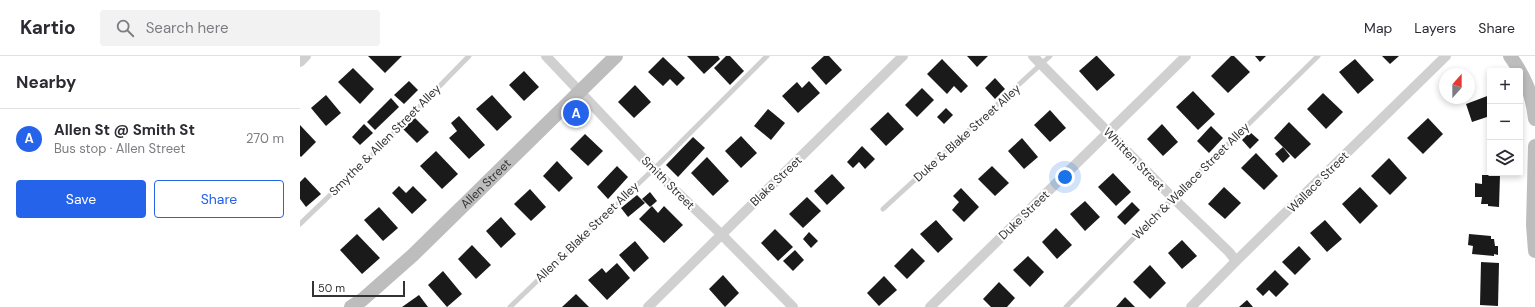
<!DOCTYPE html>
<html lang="en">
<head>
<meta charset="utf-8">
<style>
	:root { --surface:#fff; --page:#f2f2f3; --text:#2b2b33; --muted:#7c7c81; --line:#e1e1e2; --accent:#2563eb }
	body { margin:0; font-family:"DM Sans",sans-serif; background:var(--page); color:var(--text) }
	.controls { position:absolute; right:12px; top:12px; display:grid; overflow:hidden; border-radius:4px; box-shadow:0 2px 6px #0003 }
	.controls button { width:36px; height:36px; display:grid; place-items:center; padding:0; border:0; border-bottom:1px solid var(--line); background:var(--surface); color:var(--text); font:20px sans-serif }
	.compass { position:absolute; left:1139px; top:12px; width:36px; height:36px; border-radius:50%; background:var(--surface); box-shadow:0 2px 6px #0003; rotate:21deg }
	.scale { position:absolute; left:12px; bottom:10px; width:93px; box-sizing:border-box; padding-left:4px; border:2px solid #333; border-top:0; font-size:11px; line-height:14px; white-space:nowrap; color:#333; -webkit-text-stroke:3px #fff; paint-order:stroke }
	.you { position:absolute; left:765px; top:121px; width:14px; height:14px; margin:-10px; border:3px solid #fff; border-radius:50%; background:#1a73e8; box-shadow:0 0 0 6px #1a73e833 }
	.badge { display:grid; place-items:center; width:26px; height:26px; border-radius:50%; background:var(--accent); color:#fff; font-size:13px; font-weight:700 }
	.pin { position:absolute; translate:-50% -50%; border:2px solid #fff; box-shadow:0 1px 4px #0006 }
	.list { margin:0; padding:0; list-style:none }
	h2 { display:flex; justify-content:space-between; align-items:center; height:52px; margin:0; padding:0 16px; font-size:17px }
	h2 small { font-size:13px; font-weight:400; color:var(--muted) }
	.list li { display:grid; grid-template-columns:26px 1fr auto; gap:12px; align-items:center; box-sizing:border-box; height:60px; padding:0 16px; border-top:1px solid var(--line) }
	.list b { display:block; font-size:15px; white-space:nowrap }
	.list p { margin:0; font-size:13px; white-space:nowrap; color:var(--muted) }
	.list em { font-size:13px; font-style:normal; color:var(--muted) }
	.actions { display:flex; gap:8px; padding:12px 16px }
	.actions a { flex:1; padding:9px 0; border:1px solid var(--accent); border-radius:4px; text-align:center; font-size:14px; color:var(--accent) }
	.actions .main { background:var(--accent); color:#fff }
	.icon { flex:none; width:22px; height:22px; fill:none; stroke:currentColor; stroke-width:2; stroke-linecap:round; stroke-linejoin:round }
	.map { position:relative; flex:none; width:1235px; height:251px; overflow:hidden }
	header { display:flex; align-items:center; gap:24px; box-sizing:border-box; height:56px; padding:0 20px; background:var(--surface); border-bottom:1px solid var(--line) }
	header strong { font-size:19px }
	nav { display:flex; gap:22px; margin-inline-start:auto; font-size:14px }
	.search { width:280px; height:36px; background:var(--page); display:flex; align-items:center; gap:10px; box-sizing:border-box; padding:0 14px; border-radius:4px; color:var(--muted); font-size:15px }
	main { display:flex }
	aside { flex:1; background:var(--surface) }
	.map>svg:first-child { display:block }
</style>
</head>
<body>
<header>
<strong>Kartio</strong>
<div class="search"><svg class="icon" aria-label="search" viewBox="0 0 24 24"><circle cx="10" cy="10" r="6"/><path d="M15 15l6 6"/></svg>Search here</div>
<nav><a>Map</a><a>Layers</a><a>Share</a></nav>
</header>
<main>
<aside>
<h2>Nearby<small></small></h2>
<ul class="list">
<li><span class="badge">A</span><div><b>Allen St @ Smith St</b><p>Bus stop · Allen Street</p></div><em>270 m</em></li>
</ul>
<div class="actions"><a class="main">Save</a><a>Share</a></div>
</aside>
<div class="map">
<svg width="1235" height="251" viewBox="0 0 1235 251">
	<rect width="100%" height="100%" fill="#fff"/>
	<!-- building -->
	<g fill="#1a1a1a">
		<polygon points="68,0 102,0 85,17"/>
		<polygon points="387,0 418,0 420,3 404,18"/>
		<polygon points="426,0 430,0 444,15 430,29 414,12"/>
		<polygon points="524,0 529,0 542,14 526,29 511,12"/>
		<polygon points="667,0 688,0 677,11"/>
		<polygon points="796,0 797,0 815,19 797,35 779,15"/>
		<polygon points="931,0 934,0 950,16 928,37 911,20"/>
		<polygon points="955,0 966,0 960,6"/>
		<polygon points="1082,0 1099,0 1090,8"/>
		<polygon points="363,1 385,22 377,30 370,23 363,30 348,16"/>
		<polygon points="642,3 668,30 661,37 654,30 647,38 627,18"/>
		<polygon points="1055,3 1074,24 1058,38 1039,16"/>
		<polygon points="53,12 74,33 60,48 38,26"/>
		<polygon points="224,15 239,31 224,45 209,29"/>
		<polygon points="695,22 705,33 695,43 685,32"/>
		<polygon points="109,25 118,34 104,48 94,39"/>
		<polygon points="509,25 520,37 498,57 482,40 497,26 502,32"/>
		<polygon points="335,29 351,46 334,62 318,46"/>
		<polygon points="622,32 634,44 617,61 605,49"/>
		<polygon points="893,35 915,58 898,74 876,51"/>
		<polygon points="1023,37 1043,56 1026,73 1007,53"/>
		<polygon points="26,39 41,57 26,70 11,52"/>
		<polygon points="192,39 212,61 197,75 176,53"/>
		<polygon points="1190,39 1190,60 1172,66 1166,48"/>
		<polygon points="91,42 99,51 75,74 67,66"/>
		<polygon points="646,52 653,59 644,68 637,61"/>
		<polygon points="468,53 485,67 471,84 454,70"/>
		<polygon points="750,54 766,72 750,86 734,69"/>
		<polygon points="588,56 604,73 586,90 570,73"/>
		<polygon points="159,60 185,89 169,103 149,82 157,75 151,67"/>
		<polygon points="115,62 129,76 117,87 103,73"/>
		<polygon points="1128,62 1143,78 1123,98 1107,82"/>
		<polygon points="989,66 1011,88 995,103 974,82"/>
		<polygon points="64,68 73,77 60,89 52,81"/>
		<polygon points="862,68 878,86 863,100 847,83"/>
		<polygon points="0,69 16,86 1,101 0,100"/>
		<polygon points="911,70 923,82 909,97 897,85"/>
		<polygon points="950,76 959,84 950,93 942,84"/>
		<polygon points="285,78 303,95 288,110 270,93"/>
		<polygon points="441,80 457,97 441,112 425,95"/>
		<polygon points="393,81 405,92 378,121 366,109"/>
		<polygon points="722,82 738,101 724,113 708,95"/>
		<polygon points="562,90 575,103 565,113 559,106 553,112 547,106"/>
		<polygon points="983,91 990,100 983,107 975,98"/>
		<polygon points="136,95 158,118 142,133 120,110"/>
		<polygon points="956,97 978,120 964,134 941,112"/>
		<polygon points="407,101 429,125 413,140 391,117"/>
		<polygon points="1089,102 1107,122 1090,139 1071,120"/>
		<polygon points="257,105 273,122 259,136 243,120"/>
		<polygon points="317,110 328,121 308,143 297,131"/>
		<polygon points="692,110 709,127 695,140 678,123"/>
		<polygon points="813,117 831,136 816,150 798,131"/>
		<polygon points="532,118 545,132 527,149 514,135"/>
		<polygon points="1182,119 1200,119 1199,151 1188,150 1188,148 1181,148 1182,141 1175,141 1175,127 1182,128"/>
		<polygon points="5,121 21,138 6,151 0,143 0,126"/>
		<polygon points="99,130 106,137 113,130 127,144 112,158 92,137"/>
		<polygon points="924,131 941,147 925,163 908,148"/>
		<polygon points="1060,131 1078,150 1060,168 1042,148"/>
		<polygon points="661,132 679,151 664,166 652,154 659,146 653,140"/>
		<polygon points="230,133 246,151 231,165 214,148"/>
		<polygon points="350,136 357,145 350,151 342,143"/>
		<polygon points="337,139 345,147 328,161 321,152"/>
		<polygon points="507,141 521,155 503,172 489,158"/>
		<polygon points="785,145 800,161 785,175 770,158"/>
		<polygon points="832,146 840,154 825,169 817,161"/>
		<polygon points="352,150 358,157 364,150 383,169 364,187 339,163"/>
		<polygon points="79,151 98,172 83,185 64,164"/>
		<polygon points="201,161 216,178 201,192 186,175"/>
		<polygon points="636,164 653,183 638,197 620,178"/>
		<polygon points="1025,164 1042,183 1027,196 1010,177"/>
		<polygon points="756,172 772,189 757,203 742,186"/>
		<polygon points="475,173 493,191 478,205 461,187"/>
		<polygon points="509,176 518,185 511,192 503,183"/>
		<polygon points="57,178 80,202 62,218 40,194"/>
		<polygon points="1169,178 1191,180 1191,183 1194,183 1195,190 1198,190 1198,199 1194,198 1194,200 1172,198 1173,190 1168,189"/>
		<polygon points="882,184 897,200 882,213 868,197"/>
		<polygon points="335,185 349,202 334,216 319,199"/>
		<polygon points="172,189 191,209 176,223 158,203"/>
		<polygon points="999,190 1011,203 995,219 982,206"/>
		<polygon points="612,192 625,205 607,223 594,210"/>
		<polygon points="495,194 504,204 493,215 483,205"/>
		<polygon points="728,200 744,216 730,231 713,214"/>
		<polygon points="1181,206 1199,207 1198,250 1180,249"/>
		<polygon points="317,207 330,222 307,244 288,224 302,212 306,217"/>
		<polygon points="850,209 866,227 850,243 833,226"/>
		<polygon points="975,214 989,228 976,241 969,234 963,240 956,233"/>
		<polygon points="143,215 162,238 147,251 128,229"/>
		<polygon points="423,219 439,237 425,251 409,233"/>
		<polygon points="584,220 597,234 579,250 567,237"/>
		<polygon points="699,226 715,242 707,251 691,251 683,243"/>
		<polygon points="276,238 289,251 262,251"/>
		<polygon points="119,239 128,251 102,251"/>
		<polygon points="825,241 835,251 816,251"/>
		<polygon points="947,244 953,251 939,251"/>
	</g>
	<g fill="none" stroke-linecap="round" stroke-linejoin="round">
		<!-- lane -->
		<g stroke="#d0d0d0" stroke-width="5">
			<polyline points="583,153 750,0"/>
			<polyline points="0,168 75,96 169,0"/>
			<polyline points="210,251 361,106 467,0"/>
			<polyline points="766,251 873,142 1018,0"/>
		</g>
		<!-- street -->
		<g stroke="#d0d0d0" stroke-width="10">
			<polyline points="246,0 353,113 421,178 493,251"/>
			<polyline points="733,0 873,142 929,196 936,205"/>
			<polyline points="0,6 6,0"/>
			<polyline points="348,251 603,0"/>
			<polyline points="630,251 886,0"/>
			<polyline points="891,251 936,205 1146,0"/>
		</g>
		<!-- secondary -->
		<g stroke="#bdbdbd" stroke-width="14">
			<path d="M1210,0C1225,21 1232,37 1235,63"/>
			<polyline points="1235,90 1233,169 1235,195"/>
			<path id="s1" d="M51,251L62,244L113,199L316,0"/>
		</g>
	</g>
	<g text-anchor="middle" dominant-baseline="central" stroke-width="4" stroke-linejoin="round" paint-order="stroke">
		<!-- street labels -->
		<g font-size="12" fill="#333" stroke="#fff">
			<text transform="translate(667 77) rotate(-42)">Duke &amp; Blake Street Alley</text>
			<text transform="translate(85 84) rotate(-45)">Smythe &amp; Allen Street Alley</text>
			<text transform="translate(834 103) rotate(46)">Whitten Street</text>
			<text transform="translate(476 125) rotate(-44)">Blake Street</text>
			<text transform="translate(891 125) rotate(-45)">Welch &amp; Wallace Street Alley</text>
			<text transform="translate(1018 126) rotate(-45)">Wallace Street</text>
			<text transform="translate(368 127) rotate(45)">Smith Street</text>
			<text stroke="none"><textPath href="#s1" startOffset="183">Allen Street</textPath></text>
			<text transform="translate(724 159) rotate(-44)">Duke Street</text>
			<text transform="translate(287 176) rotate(-44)">Allen &amp; Blake Street Alley</text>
		</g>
	</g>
</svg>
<div class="controls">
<button>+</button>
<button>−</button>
<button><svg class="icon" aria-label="layers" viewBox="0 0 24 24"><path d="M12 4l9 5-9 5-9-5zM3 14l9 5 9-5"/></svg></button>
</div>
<svg class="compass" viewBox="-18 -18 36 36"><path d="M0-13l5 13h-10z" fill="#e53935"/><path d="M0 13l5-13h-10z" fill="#7c7c81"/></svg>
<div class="scale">50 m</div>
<div class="you"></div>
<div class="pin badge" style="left:276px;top:57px">A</div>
</div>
</main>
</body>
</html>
